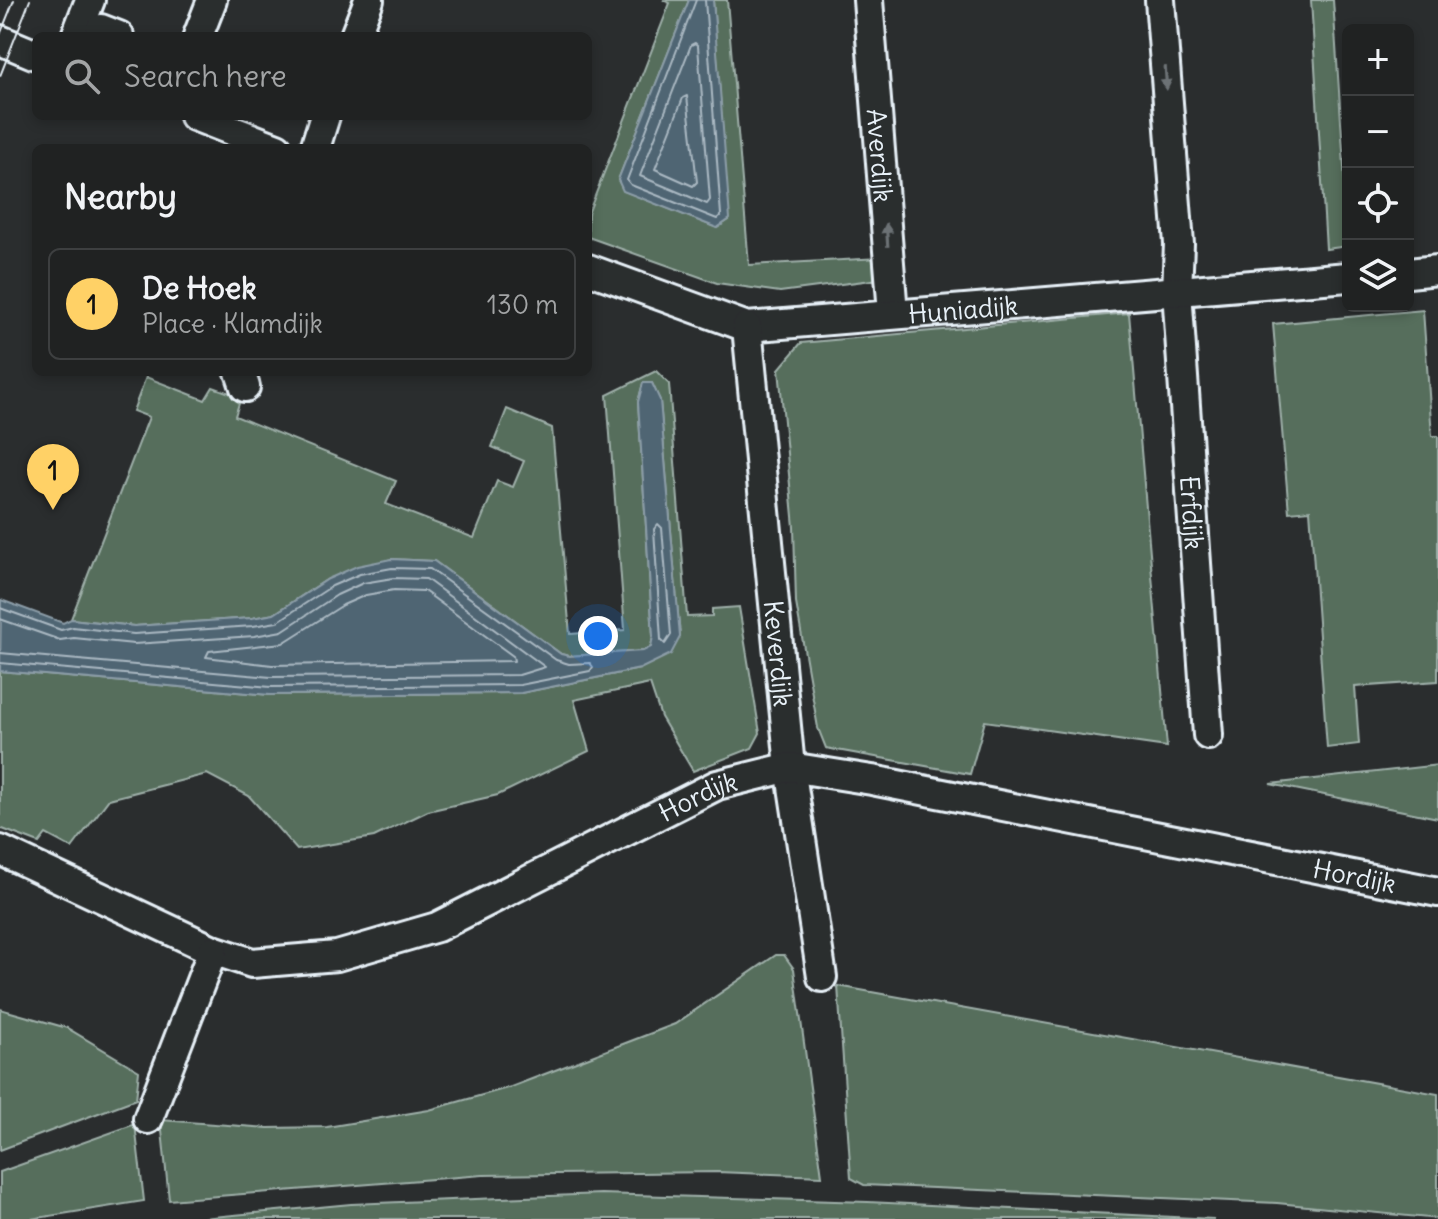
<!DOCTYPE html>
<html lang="en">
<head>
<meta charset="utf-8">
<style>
	:root { --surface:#202222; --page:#2d2f2f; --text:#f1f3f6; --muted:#a2a4a5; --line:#3d3f40; --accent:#ffd166 }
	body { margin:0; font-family:Delius,sans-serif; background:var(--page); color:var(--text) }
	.controls { position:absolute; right:24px; top:24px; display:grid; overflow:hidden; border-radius:12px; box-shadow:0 4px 12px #0003 }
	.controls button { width:72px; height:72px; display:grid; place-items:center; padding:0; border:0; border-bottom:2px solid var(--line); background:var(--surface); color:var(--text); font:40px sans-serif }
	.you { position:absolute; left:598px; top:636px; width:28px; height:28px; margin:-20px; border:6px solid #fff; border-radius:50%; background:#1a73e8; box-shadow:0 0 0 12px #1a73e833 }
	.badge { display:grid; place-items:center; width:52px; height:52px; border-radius:50%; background:var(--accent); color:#111; font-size:26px; font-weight:700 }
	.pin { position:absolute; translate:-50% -66px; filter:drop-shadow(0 2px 4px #0008) }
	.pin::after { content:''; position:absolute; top:42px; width:28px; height:24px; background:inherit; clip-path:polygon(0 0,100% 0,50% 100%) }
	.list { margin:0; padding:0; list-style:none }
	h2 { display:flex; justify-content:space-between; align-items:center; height:104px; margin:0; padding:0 32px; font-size:34px }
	h2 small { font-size:26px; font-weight:400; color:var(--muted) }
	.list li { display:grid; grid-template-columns:52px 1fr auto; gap:24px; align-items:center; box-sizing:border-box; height:112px; margin:0 16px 16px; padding:0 16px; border:2px solid var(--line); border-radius:12px }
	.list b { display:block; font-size:30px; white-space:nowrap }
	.list p { margin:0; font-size:26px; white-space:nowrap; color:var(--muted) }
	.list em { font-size:26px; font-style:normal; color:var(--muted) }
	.icon { flex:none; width:44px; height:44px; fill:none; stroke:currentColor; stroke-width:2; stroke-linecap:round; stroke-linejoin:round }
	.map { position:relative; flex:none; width:1438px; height:1219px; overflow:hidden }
	.search { position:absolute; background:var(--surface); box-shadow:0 4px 12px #0003; left:32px; top:32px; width:560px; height:88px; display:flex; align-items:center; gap:20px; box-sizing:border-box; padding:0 28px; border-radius:12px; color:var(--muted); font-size:30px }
	.panel { position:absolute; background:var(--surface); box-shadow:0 4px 12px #0003; left:32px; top:144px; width:560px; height:232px; border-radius:12px }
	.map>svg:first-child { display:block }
</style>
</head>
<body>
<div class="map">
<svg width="1438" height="1219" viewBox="0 0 1438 1219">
	<rect width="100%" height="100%" fill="#2a2d2e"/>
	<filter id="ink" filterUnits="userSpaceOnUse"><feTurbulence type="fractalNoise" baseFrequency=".0125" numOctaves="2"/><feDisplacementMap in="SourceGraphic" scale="16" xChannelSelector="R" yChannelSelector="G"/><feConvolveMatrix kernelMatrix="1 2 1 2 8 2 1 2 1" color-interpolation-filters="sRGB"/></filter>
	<g filter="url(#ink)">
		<!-- green -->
		<g fill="#566e5c" stroke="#9fb0aa" stroke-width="2">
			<polygon points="663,0 689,0 618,180 624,191 717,228 729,220 713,0 727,0 749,265 880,258 879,279 780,292 717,283 588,237 588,214 670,3"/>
			<polygon points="1311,0 1333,0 1348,228 1348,246 1326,249"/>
			<polygon points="1423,310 1432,436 1438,436 1438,681 1355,687 1359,744 1327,748 1310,510 1289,512 1273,324"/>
			<polygon points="1129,313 1167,747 985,721 970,774 826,748 818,728 796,603 794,527 779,369 801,343"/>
			<polygon points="656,371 669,384 687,617 712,616 712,609 739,607 760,733 752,748 693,771 661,717 650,684 574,700 589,751 498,795 428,811 374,837 297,850 249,796 207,774 109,799 72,848 46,834 39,843 0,828 0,671 270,695 521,693 640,669 680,637 660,401 652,383 643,383 638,402 653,636 651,647 643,651 569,656 561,654 434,561 391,559 328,579 274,614 252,618 134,626 71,619 149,417 133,411 146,377 205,400 213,387 241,397 235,416 396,481 386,504 474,538 497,481 513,487 524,461 492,447 507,409 552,428 570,634 625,630 607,395"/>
			<polygon points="1438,765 1438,818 1270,784 1279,783"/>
			<polygon points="776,955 784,955 794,969 822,1176 717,1172 483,1175 169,1200 161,1120 268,1128 327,1127 429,1110 511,1087 675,1024"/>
			<polygon points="838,986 1438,1094 1438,1219 1277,1203 864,1185 851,1178"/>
			<polygon points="0,1009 67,1028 139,1071 136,1099 0,1150"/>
			<polygon points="135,1124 144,1201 31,1219 0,1219 0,1172"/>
			<polygon points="601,1194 868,1202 1214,1219 192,1219 351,1204"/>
		</g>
		<!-- water -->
		<g fill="#4f6573" stroke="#8c9da8" stroke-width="2">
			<polygon points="689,0 713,0 730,219 717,228 623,191 618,180"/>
			<polygon points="643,383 652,383 660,400 680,637 671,654 640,669 521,693 270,695 0,671 1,600 63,623 71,619 134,626 252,618 274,614 328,579 357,566 391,559 434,561 561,654 569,656 643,651 651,647 653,636 638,402"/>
		</g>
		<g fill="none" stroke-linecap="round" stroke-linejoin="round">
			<!-- shore -->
			<g stroke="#abb9c3" stroke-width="2">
				<polyline points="696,0 627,180 631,185 717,219 721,215 705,0"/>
				<polygon points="695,43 698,46 710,200 707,204 640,176 691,45"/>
				<polygon points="687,96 697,182 693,186 655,169 683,98"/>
				<polygon points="658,524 662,528 671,635 665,644 661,640 654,529"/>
				<polygon points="394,590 424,591 513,656 514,661 272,665 206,657 209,651 283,643 343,605 366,595"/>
				<polyline points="0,608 61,630 73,627 134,634 253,626 277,622 332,586 360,574 392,568 430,569 556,660 569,664 590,663 593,667 590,671 520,685 271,687 0,663"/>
				<polyline points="0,619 60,640 74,638 134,644 254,636 282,631 337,595 363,583 393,578 426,579 545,667 519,675 271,677 0,653"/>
			</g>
			<!-- minor casing -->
			<g stroke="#e8f1f8" stroke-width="34">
				<g id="minor">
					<path id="s1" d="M868,0L893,313"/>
					<path id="s2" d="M1160,0L1179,244L1177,291L1208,735"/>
					<polyline points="76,36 90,0"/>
					<polyline points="99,36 101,29 119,36"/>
					<polyline points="198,36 212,0"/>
					<polyline points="355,36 369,0"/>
					<polyline points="0,40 36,55"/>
					<polyline points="194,116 277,148"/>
					<polyline points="315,148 325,116"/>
					<path id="s3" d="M588,269L747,327L1348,277"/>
					<polyline points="1408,273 1438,270"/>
					<path id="s4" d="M747,327L790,767L822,977"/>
					<polyline points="240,372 245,387"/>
					<path id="s5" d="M0,850L213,950L252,963L337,956L437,927L717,785L790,767L872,780L1438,892"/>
					<polyline points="148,1119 213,950"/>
				</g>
			</g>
			<!-- minor -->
			<use href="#minor" stroke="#2a2d2e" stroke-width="28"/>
			<!-- tram -->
			<g stroke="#e8f1f8" stroke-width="2">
				<polyline points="0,35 14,0"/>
				<polyline points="0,76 30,0"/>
			</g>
		</g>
		<!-- one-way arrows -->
		<defs><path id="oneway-solid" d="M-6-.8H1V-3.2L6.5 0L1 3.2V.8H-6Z" transform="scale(2)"/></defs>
		<g fill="#6c7275">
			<use href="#oneway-solid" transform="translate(1166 78) rotate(86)"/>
			<use href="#oneway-solid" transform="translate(887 235) rotate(-94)"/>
		</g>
	</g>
	<g text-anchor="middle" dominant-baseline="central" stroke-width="7" stroke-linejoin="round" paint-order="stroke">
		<!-- street labels -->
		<g font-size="26" fill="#e8f1f8" stroke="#2a2d2e">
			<text stroke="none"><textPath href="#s1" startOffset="156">Averdijk</textPath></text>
			<text stroke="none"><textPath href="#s3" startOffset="386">Huniadijk</textPath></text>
			<text stroke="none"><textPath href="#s2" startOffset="514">Erfdijk</textPath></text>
			<text stroke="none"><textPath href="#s4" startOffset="328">Keverdijk</textPath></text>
			<text stroke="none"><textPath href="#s5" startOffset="758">Hordijk</textPath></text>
			<text stroke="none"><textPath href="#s5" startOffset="1430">Hordijk</textPath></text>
		</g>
	</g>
</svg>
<div class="controls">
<button>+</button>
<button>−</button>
<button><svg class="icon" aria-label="locate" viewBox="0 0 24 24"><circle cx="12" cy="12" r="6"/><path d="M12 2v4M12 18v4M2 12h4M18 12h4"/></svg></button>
<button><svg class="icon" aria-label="layers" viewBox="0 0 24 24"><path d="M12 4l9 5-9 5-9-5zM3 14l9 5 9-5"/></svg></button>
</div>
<div class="you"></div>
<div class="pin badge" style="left:53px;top:510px">1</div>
<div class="search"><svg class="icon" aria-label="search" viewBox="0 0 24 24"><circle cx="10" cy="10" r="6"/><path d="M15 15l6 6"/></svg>Search here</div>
<section class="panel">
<h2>Nearby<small></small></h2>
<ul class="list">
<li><span class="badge">1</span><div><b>De Hoek</b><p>Place · Klamdijk</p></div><em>130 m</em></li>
</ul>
</section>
</div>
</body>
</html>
